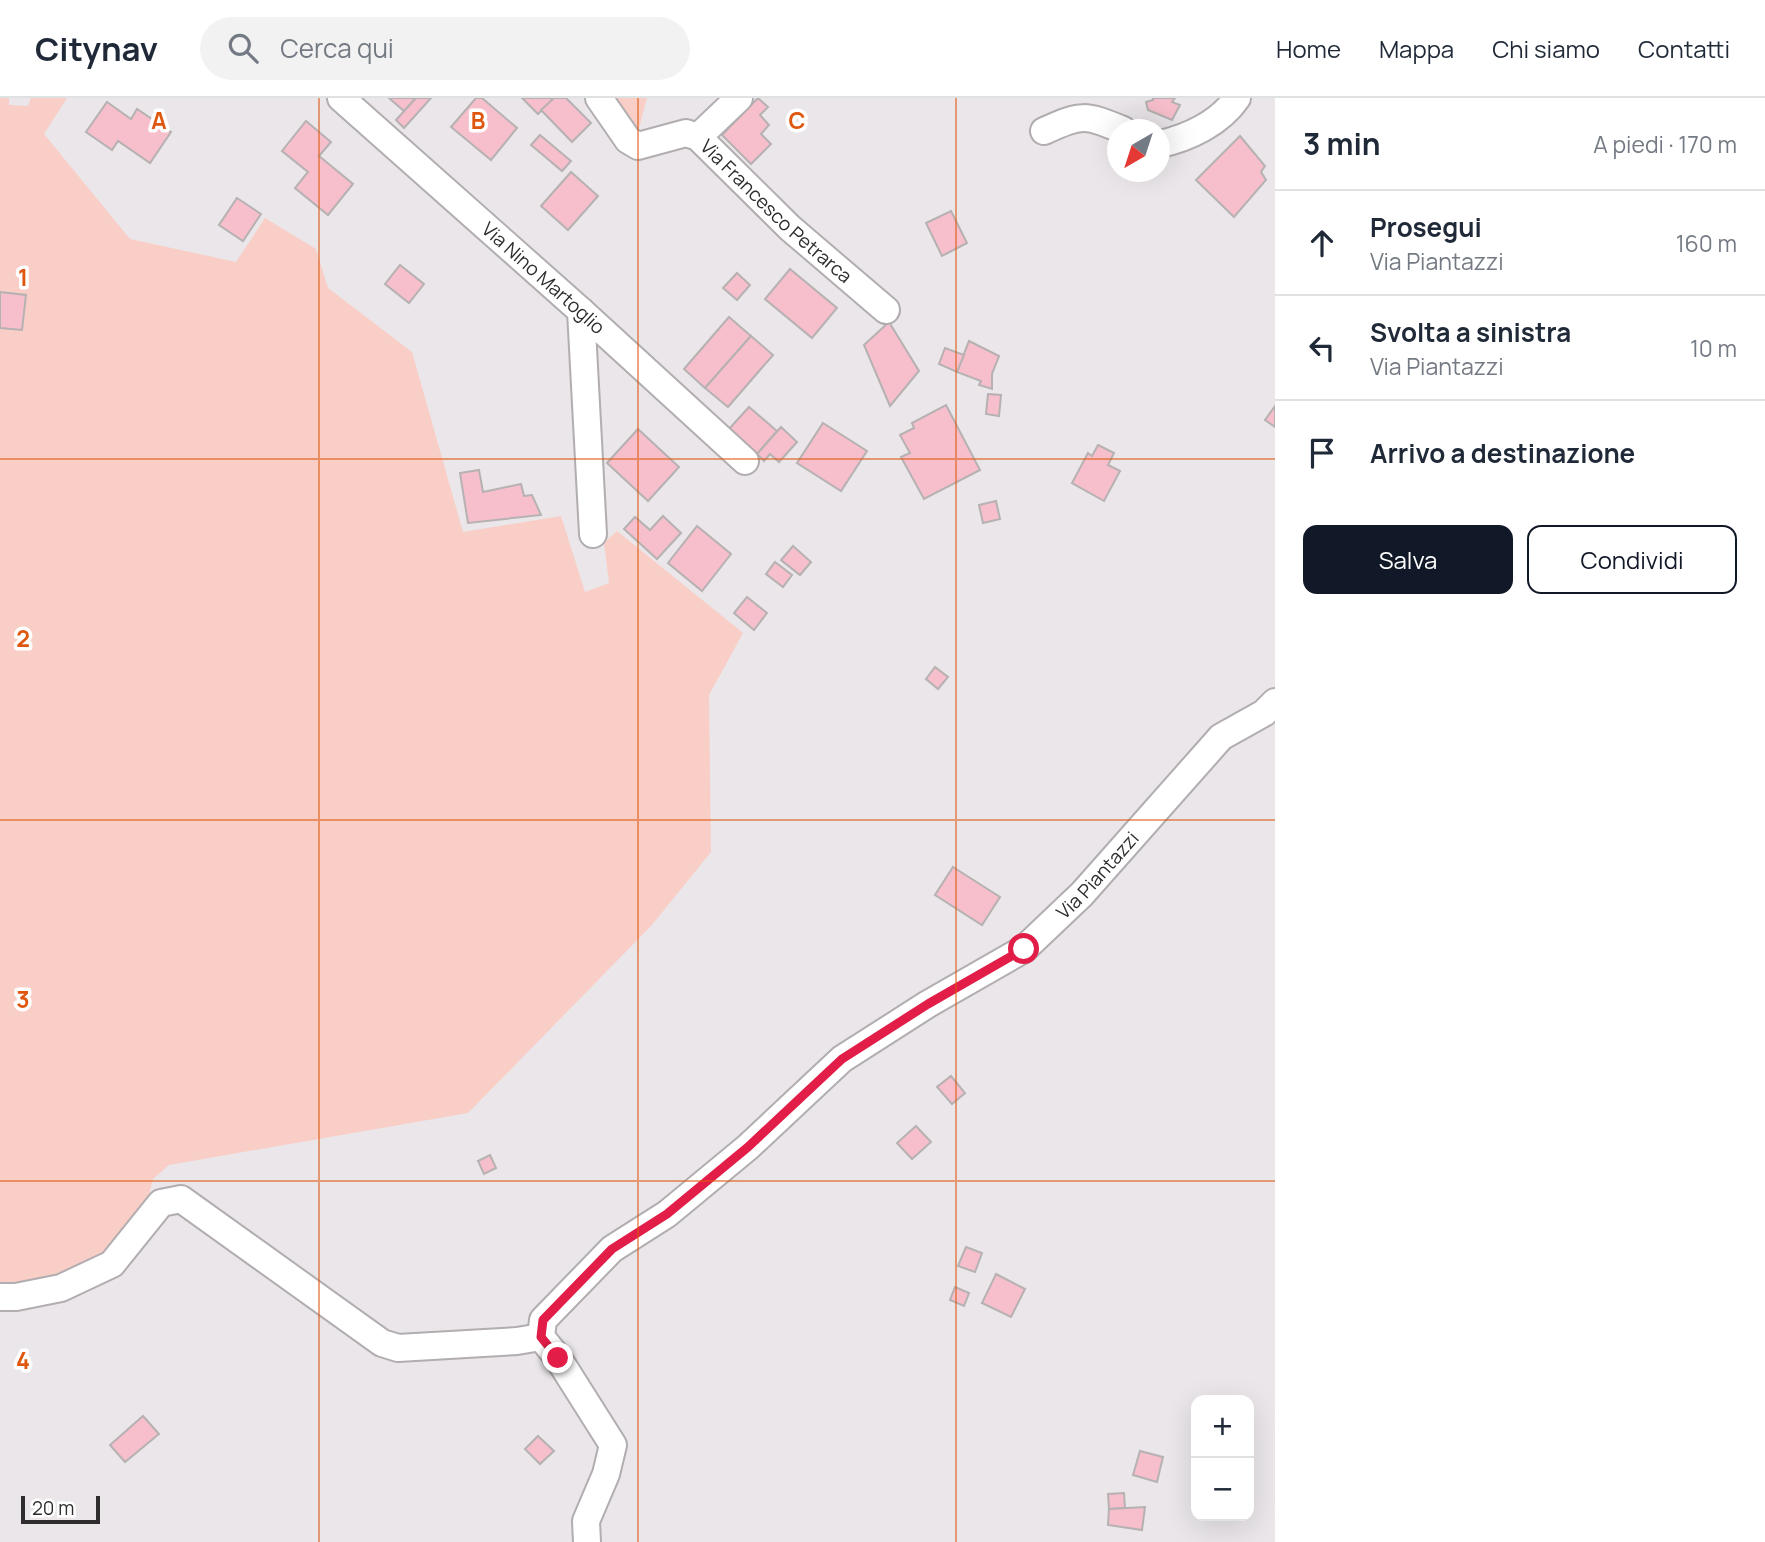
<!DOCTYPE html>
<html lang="it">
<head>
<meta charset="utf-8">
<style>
	:root { --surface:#fff; --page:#f2f2f3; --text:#1f2937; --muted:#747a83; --line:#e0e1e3; --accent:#111827 }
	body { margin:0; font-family:Manrope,sans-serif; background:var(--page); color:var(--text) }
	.controls { position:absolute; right:21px; bottom:21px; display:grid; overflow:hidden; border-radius:14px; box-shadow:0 7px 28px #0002 }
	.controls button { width:63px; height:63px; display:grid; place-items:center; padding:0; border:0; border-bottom:2px solid var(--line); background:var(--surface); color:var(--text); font:35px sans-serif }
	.compass { position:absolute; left:1107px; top:21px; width:63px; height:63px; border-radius:50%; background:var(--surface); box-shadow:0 7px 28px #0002; rotate:219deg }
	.scale { position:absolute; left:21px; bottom:18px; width:79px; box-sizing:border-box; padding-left:7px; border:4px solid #2e2c2d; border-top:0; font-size:19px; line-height:24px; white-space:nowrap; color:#2e2c2d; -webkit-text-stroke:5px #fff; paint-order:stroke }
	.stop { position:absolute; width:21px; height:21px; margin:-16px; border:5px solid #e11d48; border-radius:50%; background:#fff }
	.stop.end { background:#e11d48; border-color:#fff; box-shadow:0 2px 7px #0008 }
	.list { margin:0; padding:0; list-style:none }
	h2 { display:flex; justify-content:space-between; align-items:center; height:91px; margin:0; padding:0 28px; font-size:30px }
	h2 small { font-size:23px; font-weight:400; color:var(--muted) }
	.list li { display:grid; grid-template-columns:46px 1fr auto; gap:21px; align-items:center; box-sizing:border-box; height:105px; padding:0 28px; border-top:2px solid var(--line) }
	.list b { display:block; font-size:26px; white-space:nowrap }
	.list p { margin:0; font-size:23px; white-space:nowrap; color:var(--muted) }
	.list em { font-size:23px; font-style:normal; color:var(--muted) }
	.actions { display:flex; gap:14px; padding:21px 28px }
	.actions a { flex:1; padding:16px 0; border:2px solid var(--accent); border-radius:14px; text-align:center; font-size:24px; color:var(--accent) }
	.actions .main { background:var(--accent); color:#fff }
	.icon { flex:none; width:38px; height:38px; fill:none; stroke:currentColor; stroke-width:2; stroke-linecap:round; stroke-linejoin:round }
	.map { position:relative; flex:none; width:1275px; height:1444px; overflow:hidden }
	header { display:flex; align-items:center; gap:42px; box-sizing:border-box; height:98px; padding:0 35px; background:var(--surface); border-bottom:2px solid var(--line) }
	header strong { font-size:33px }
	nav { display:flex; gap:38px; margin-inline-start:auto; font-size:24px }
	.search { width:490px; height:63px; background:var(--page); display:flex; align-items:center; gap:18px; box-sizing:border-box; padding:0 24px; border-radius:38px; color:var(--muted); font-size:26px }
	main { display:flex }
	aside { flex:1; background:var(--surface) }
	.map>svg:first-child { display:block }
</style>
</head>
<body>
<header>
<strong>Citynav</strong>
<div class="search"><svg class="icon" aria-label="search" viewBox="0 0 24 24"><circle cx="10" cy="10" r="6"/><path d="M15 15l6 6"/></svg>Cerca qui</div>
<nav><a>Home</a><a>Mappa</a><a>Chi siamo</a><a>Contatti</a></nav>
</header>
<main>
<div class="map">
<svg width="1275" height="1444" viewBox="0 0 1275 1444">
	<rect width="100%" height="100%" fill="#eae6e9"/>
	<!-- grass -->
	<g fill="#f9cec6">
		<polygon points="0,0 9,0 9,7 28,8 31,0 67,0 44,36 130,141 236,164 265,120 316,151 328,190 412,254 463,434 561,418 585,494 609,485 604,445 617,433 743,535 709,597 711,754 651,828 468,1015 169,1067 153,1081 147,1105 110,1157 59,1182 19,1187 0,1186"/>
		<polygon points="611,0 647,0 638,34"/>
	</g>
	<!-- building -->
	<g fill="#f7bfcb" stroke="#b6b1b2" stroke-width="2">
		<polygon points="389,0 416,0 404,13"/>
		<polygon points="416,0 431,0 404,30 396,22"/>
		<polygon points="476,0 482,0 517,30 491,62 451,29"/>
		<polygon points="522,0 554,0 538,16"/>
		<polygon points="554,0 566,0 591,25 572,44 541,12"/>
		<polygon points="758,0 768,9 760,17 769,27 761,36 771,46 751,66 722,37"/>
		<polygon points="1153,0 1175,0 1172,4 1180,7 1172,22 1148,12 1146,4 1153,2"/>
		<polygon points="107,4 131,21 137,11 171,34 150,65 118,43 112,52 86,34"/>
		<polygon points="306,23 331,44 319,58 353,86 328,117 295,90 308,74 282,53"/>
		<polygon points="540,37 571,63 562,73 531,47"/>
		<polygon points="1240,38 1265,68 1261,74 1266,82 1234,119 1196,82"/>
		<polygon points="571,74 598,98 568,132 541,108"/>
		<polygon points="237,100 261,116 243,143 219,127"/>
		<polygon points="951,113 967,145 942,158 926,125"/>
		<polygon points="400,167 424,186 409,205 385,186"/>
		<polygon points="790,171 837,210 812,240 765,201"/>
		<polygon points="737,175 750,187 737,202 723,190"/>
		<polygon points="0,194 26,197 22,232 0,230"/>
		<polygon points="729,219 751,238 705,290 684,271"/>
		<polygon points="889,224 919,273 890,308 864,247"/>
		<polygon points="751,238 773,257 728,309 705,290"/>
		<polygon points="969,243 999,258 992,276 992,291 979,287 981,283 957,274"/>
		<polygon points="945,250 964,257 957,274 939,266"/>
		<polygon points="988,296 1001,297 999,318 986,316"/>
		<polygon points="946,307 980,372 924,401 901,359 910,355 900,337 914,330 912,325"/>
		<polygon points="1275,308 1275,329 1265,322"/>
		<polygon points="749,309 777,333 757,356 729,331"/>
		<polygon points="823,325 867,353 841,393 797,365"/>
		<polygon points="781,329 797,344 779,364 770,356 764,363 757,356"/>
		<polygon points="638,331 679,369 648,403 607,365"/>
		<polygon points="1098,347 1114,355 1108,367 1120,373 1104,403 1072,385 1088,355 1092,358"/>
		<polygon points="479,372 483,394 521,386 524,398 532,397 541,417 468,425 460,375"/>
		<polygon points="996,403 1000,421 983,425 979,407"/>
		<polygon points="663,418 681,435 657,461 624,431 635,419 650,432"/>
		<polygon points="697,428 731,456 702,493 668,465"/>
		<polygon points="793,448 811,464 800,477 781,462"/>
		<polygon points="775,464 792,477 783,489 766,476"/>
		<polygon points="747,499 767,515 754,532 734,515"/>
		<polygon points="935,569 948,579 938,591 926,581"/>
		<polygon points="953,769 1000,799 982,827 935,797"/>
		<polygon points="951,978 965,995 952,1006 937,989"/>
		<polygon points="916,1028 931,1044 912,1061 897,1045"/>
		<polygon points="490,1057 496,1070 484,1076 478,1063"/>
		<polygon points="966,1149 982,1155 975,1174 958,1168"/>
		<polygon points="996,1176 1025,1191 1011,1219 982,1205"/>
		<polygon points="955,1189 969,1195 964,1208 950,1202"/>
		<polygon points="143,1318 159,1336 125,1364 110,1347"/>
		<polygon points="538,1338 554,1353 540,1366 525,1351"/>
		<polygon points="1140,1353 1163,1359 1157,1384 1133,1377"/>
		<polygon points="1124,1395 1125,1410 1109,1411 1108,1396"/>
		<polygon points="1145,1409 1142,1432 1108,1427 1109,1411"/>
	</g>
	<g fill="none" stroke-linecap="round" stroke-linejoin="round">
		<!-- street casing -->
		<g stroke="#b1adb0" stroke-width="30">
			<g id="street">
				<path id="s1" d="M341,0L581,213L745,363"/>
				<path id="s2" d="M599,0L628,42L638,48L686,35L698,39L790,130L886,212"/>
				<path d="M1044,33C1082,16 1084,16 1123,32"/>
				<polyline points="698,39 739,0"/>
				<path d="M1160,46C1188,40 1220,25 1237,0"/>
				<polyline points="581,213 593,436"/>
				<polyline points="0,1199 16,1199 61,1190 112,1166 161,1105 181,1101 382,1245 398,1250 517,1243 541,1239"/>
				<path id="s3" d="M587,1444L586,1423L606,1376L613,1347L558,1260L541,1239L543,1222L612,1151L667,1116L748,1049L842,961L928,906L1024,851L1082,796L1221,639L1264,615L1275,604"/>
			</g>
		</g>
		<!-- street -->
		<use href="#street" stroke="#fff" stroke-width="26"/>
	</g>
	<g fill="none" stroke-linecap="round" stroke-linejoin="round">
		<!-- route -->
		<polyline stroke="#e11d48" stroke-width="9" points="558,1260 541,1239 543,1222 612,1151 667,1116 748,1049 842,961 928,906 1024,851"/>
	</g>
	<!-- grid -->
	<path fill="none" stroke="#df570e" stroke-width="2" stroke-opacity="0.55" d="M319,0V1444M638,0V1444M956,0V1444M0,361H1275M0,722H1275M0,1083H1275"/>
	<g text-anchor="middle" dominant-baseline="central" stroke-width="7" stroke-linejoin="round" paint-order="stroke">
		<!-- street labels -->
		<g font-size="19" fill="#2e2c2d" stroke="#fff">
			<text stroke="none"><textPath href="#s2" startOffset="233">Via Francesco Petrarca</textPath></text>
			<text stroke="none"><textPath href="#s1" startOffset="271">Via Nino Martoglio</textPath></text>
			<text stroke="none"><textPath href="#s3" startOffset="964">Via Piantazzi</textPath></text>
		</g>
	</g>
	<g font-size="23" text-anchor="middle" font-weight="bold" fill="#df570e" stroke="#fff" stroke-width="7" stroke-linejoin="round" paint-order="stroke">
		<text x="159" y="31">A</text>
		<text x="478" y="31">B</text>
		<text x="797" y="31">C</text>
		<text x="23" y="188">1</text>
		<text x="23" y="549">2</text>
		<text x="23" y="910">3</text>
		<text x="23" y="1271">4</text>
	</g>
</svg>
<div class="controls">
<button>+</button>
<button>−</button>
</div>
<svg class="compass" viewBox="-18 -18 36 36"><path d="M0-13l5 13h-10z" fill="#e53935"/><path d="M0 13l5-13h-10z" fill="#747a83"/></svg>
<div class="scale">20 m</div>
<div class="stop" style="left:1024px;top:851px"></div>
<div class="stop end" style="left:558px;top:1260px"></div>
</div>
<aside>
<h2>3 min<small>A piedi · 170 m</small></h2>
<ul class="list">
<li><svg class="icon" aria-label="ahead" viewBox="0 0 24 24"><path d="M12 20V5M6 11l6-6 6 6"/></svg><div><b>Prosegui</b><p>Via Piantazzi</p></div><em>160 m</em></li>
<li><svg class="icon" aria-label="left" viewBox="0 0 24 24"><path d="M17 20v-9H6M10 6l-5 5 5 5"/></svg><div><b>Svolta a sinistra</b><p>Via Piantazzi</p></div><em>10 m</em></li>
<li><svg class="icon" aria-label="arrive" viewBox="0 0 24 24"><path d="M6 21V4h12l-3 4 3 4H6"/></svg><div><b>Arrivo a destinazione</b></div></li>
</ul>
<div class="actions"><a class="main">Salva</a><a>Condividi</a></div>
</aside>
</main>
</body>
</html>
